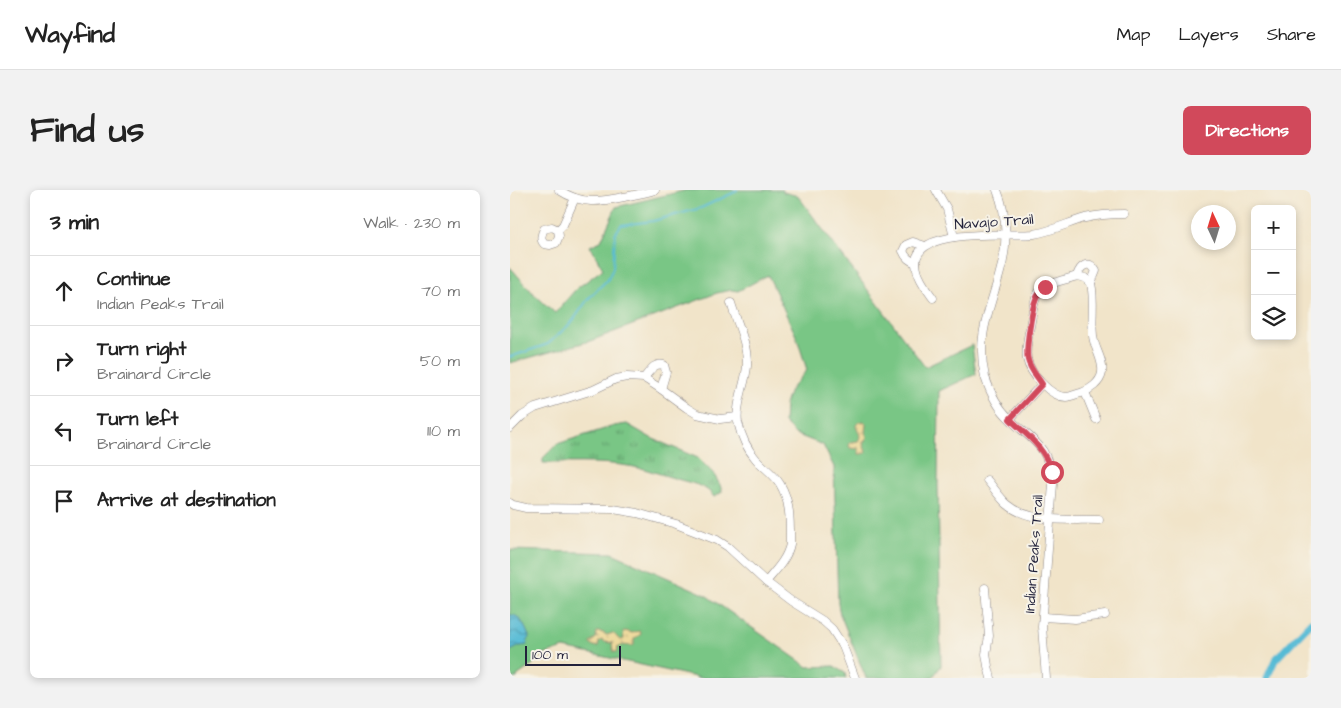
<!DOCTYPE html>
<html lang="en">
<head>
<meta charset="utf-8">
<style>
	:root { --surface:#fff; --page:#f2f2f2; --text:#222; --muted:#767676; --line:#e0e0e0; --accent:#d1495b }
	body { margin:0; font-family:"Architects Daughter",sans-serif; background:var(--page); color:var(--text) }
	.controls { position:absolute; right:15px; top:15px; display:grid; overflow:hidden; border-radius:8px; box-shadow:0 2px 8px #0003 }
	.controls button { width:45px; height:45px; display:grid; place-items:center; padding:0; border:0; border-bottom:1px solid var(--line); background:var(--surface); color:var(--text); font:25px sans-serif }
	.compass { position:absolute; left:681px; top:15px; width:45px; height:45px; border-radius:50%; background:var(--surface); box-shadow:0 2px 8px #0003; rotate:356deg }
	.scale { position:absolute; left:15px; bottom:12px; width:96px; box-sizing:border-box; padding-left:5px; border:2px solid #22223b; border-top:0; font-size:14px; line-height:18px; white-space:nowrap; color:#22223b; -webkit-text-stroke:4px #f7f3e8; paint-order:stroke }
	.stop { position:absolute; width:15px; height:15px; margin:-11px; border:4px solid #d1495b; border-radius:50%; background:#fff }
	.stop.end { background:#d1495b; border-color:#fff; box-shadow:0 1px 5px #0008 }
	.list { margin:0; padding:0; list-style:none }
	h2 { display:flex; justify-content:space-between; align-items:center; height:65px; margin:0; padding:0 20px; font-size:21px }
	h2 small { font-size:16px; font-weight:400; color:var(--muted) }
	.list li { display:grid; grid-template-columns:32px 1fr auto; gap:15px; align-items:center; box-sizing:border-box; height:70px; padding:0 20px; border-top:1px solid var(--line) }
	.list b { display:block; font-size:19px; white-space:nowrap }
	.list p { margin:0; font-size:16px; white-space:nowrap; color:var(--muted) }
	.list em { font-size:16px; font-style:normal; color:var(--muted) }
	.icon { flex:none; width:28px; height:28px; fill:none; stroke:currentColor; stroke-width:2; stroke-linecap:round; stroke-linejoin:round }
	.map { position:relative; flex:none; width:801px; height:488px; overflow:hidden; border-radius:8px }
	header { display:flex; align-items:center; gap:30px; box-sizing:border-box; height:70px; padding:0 25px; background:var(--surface); border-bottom:1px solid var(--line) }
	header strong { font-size:24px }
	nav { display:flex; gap:28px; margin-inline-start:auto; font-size:18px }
	.intro { display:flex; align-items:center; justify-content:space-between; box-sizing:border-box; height:120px; padding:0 30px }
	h1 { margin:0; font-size:35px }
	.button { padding:12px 22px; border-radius:8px; background:var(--accent); color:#fff; font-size:18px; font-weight:700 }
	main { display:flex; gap:30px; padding:0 30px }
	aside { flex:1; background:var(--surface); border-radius:8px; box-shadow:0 2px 8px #0003 }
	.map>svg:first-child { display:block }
</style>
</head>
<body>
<header>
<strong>Wayfind</strong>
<nav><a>Map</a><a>Layers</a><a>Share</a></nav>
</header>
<div class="intro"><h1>Find us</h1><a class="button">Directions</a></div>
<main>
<aside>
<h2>3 min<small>Walk · 230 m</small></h2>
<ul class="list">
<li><svg class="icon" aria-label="ahead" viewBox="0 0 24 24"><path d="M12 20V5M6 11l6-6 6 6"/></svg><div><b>Continue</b><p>Indian Peaks Trail</p></div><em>70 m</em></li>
<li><svg class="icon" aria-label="right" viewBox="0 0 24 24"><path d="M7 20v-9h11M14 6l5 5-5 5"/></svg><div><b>Turn right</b><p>Brainard Circle</p></div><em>50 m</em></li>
<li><svg class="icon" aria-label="left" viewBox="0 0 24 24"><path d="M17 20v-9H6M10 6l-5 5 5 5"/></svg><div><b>Turn left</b><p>Brainard Circle</p></div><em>110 m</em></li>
<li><svg class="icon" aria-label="arrive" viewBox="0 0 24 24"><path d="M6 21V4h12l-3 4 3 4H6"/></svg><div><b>Arrive at destination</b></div></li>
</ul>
</aside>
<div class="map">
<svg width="801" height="488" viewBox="0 0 801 488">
	<defs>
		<pattern id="sand-dots" width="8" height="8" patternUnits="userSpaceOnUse" patternTransform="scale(1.25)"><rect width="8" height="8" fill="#eeda9e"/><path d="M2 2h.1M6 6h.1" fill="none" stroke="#ccbb89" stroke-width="1.8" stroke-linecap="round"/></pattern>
		<pattern id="park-tufts" width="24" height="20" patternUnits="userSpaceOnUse" patternTransform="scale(1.25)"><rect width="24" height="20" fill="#79c685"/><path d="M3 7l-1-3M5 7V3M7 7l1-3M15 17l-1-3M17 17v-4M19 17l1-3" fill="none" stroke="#63a06e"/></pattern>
		<pattern id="water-waves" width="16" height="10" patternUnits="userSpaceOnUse" patternTransform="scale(1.25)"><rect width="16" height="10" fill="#56bbd5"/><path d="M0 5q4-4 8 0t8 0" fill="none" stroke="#4798ae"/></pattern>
	</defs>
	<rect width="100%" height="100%" fill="#f7f3e8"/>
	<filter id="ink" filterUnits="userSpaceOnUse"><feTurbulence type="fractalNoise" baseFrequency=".02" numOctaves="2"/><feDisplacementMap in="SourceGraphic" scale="10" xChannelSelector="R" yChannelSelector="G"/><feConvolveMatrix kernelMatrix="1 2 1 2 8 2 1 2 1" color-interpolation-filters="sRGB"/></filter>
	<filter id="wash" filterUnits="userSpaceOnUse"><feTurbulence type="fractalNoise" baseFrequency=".0096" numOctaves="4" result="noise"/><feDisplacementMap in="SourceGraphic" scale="20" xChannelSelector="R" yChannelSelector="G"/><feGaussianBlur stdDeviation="1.12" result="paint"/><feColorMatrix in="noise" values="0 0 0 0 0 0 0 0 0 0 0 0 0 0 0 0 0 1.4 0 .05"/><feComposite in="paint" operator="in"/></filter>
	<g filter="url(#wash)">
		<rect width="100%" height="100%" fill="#f1e4c9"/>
		<!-- grass -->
		<g fill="#79c685" stroke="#4e7460">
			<polygon points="177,0 273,0 273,2 288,6 415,177 462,155 466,184 429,201 428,294 431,476 422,488 356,488 330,424 328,414 324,277 313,255 285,244 274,233 275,215 280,200 297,180 287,148 258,85 228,101 222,100 207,103 80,151 0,173 0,77 23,103 45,123 66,99 93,79 80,56 91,51 106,17"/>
			<polygon points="0,360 102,363 194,404 298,477 324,476 335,483 336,488 191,488 54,458 30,466 21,476 7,486 7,488 0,488"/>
		</g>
		<!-- sand -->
		<g fill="url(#sand-dots)" stroke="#887e6c">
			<path d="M354,231L356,234L355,242L357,247L353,254L355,259L356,263L352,264H349V259L340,258L339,255L341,252L348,251C353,244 346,241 346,235L349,232Z"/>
			<polygon points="115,441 123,443 124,442 130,441 131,444 124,449 124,455 121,456 112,455 108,458 107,462 103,462 102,453 95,452 91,450 89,452 88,457 81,455 80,453 86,448 87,442 91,442 97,445 103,443 110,450 114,449 113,442"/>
		</g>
		<!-- park -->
		<path fill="url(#park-tufts)" stroke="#4e7460" d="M117,234L141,248L188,268L203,283L210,295L212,302L204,307C197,295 180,293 167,289C156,286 145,282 134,279C101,271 67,273 33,273V268L47,254L104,236Z"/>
		<!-- water -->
		<path fill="url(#water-waves)" stroke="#3c6e88" d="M0,425C11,424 15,438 19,446L17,455L10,456L0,461Z"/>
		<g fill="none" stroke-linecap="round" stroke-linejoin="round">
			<!-- stream -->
			<polyline stroke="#56bbd5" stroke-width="2" points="0,167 38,154 62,132 78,109 98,89 103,78 105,44 111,35 143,31 191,18 225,2 227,0"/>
			<!-- canal -->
			<polyline stroke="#56bbd5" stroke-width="7" points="757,488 765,470 801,432"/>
		</g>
	</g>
	<g filter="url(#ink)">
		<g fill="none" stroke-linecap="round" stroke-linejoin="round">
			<!-- minor casing -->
			<g stroke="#8a8382" stroke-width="9">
				<g id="minor">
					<path d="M49,0C72,15 89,12 114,7C124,5 135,3 145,0"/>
					<polyline points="426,0 437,19 444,47"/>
					<path d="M487,0C498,27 498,58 489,86C479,121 466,149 475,187C480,202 488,218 500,229C510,240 524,248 533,261C539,271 541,282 543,294L532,437L536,488"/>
					<path d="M48,40L49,46L46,53L40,55L34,54C30,49 31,45 34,39L42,37L48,40L53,35L65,8"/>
					<path d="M406,73C399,70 396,68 393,61L396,55L403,52L415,56"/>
					<path d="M567,86L575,88L581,93C585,111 581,128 583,146C584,158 594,170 592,183C590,193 580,200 571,203C566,204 561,207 556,207C541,207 520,184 517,169C515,157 519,143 521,131C523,122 523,110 529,102C537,92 556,90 567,86Z"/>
					<path d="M567,86C570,76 579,69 586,81L581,93"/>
					<path d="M423,108C416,98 407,87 406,74C404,36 500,47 524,44C542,41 558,33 575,28C588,25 600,24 614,24"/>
					<path d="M221,113C227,133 238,154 237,176C236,192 225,216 228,232C231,246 237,259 246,269C254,278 264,284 270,294C281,312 280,333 280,354C277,369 266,380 256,392"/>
					<path d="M134,188C140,181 144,172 154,175L156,182L151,199"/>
					<polyline points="575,202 586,229"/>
					<polyline points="500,229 532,194"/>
					<polyline points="0,238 12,226 25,218 83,200 106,189 117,187 134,188 151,199 177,218 187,224 210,229 227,227"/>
					<path d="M477,290C484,298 490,308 497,314C520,334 560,329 589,330"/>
					<polyline points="0,313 3,315 16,318 103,319 127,323 166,334 207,350 218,357 256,392 281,411 313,431 322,439 333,456 345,488"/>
					<polyline points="475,398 479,446 476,464 478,476 481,488"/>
					<polyline points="533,427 565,429 595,425"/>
				</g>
			</g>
			<!-- minor -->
			<use href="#minor" stroke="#fff" stroke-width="8"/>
		</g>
	</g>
	<g fill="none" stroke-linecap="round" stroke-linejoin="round" filter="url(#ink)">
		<!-- route -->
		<path stroke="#d1495b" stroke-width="6" d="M535,97C531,101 528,104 526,109C522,118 515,161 518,170C520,179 527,186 532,194L500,229C519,247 533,256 542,282"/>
	</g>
	<g text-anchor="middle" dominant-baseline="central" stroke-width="4" stroke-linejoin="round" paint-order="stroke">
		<!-- street labels -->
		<g font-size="15" fill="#22223b" stroke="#f7f3e8">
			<text transform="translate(484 32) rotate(-4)">Navajo Trail</text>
			<text transform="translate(524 364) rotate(-86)">Indian Peaks Trail</text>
		</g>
	</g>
</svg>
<div class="controls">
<button>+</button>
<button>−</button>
<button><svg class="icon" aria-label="layers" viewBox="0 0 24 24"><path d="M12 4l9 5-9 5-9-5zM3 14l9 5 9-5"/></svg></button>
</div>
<svg class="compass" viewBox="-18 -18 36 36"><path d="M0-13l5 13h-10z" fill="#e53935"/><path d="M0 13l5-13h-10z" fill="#767676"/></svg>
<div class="scale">100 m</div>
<div class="stop" style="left:542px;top:282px"></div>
<div class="stop end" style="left:535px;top:97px"></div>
</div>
</main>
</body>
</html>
